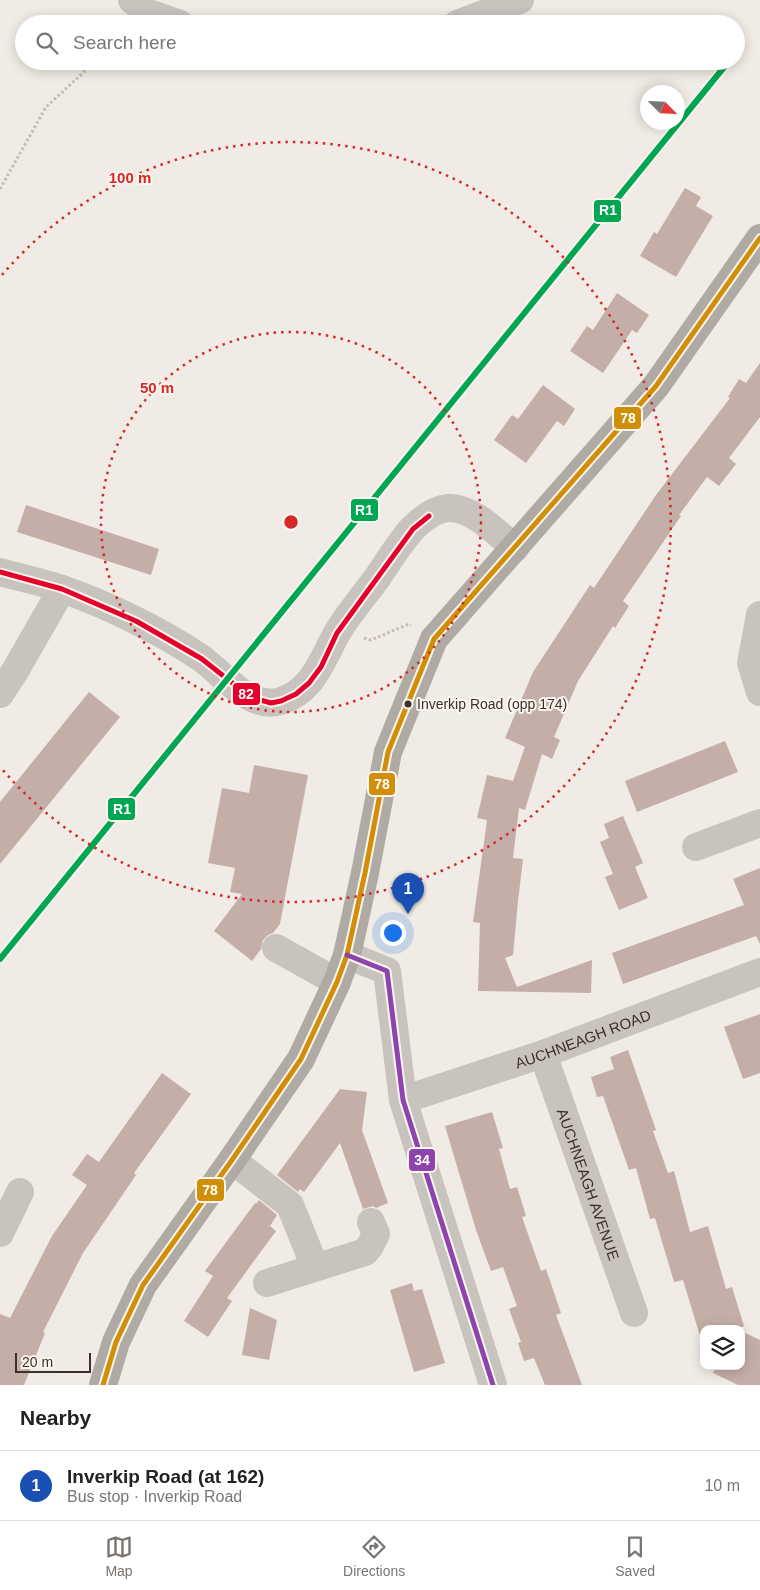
<!DOCTYPE html>
<html lang="en">
<head>
<meta charset="utf-8">
<style>
	:root { --surface:#fff; --page:#f2f2f2; --text:#222; --muted:#767676; --line:#e0e0e0; --accent:#7a716c }
	body { margin:0; font-family:Helvetica,sans-serif; background:var(--page); color:var(--text) }
	.controls { position:absolute; right:15px; bottom:15px; display:grid; overflow:hidden; border-radius:10px; box-shadow:0 2px 12px #0003 }
	.controls button { width:45px; height:45px; display:grid; place-items:center; padding:0; border:0; border-bottom:1px solid var(--line); background:var(--surface); color:var(--text); font:25px sans-serif }
	.compass { position:absolute; left:640px; top:85px; width:45px; height:45px; border-radius:50%; background:var(--surface); box-shadow:0 2px 12px #0003; rotate:114deg }
	.scale { position:absolute; left:15px; bottom:12px; width:76px; box-sizing:border-box; padding-left:5px; border:2px solid #3b302b; border-top:0; font-size:14px; line-height:18px; white-space:nowrap; color:#3b302b; -webkit-text-stroke:4px #fbf5ee; paint-order:stroke }
	.you { position:absolute; left:392px; top:932px; width:18px; height:18px; margin:-12px; border:4px solid #fff; border-radius:50%; background:#1a73e8; box-shadow:0 0 0 8px #1a73e833 }
	.badge { display:grid; place-items:center; width:32px; height:32px; border-radius:50%; background:var(--accent); color:#fff; font-size:16px; font-weight:700 }
	.pin { position:absolute; translate:-50% -41px; filter:drop-shadow(0 1px 2px #0008) }
	.pin::after { content:''; position:absolute; top:26px; width:18px; height:15px; background:inherit; clip-path:polygon(0 0,100% 0,50% 100%) }
	.list { margin:0; padding:0; list-style:none }
	h2 { display:flex; justify-content:space-between; align-items:center; height:65px; margin:0; padding:0 20px; font-size:21px }
	h2 small { font-size:16px; font-weight:400; color:var(--muted) }
	.list li { display:grid; grid-template-columns:32px 1fr auto; gap:15px; align-items:center; box-sizing:border-box; height:70px; padding:0 20px; border-top:1px solid var(--line) }
	.list b { display:block; font-size:19px; white-space:nowrap }
	.list p { margin:0; font-size:16px; white-space:nowrap; color:var(--muted) }
	.list em { font-size:16px; font-style:normal; color:var(--muted) }
	.icon { flex:none; width:28px; height:28px; fill:none; stroke:currentColor; stroke-width:2; stroke-linecap:round; stroke-linejoin:round }
	.map { position:relative; flex:none; width:760px; height:1385px; overflow:hidden }
	.search { position:absolute; background:var(--surface); box-shadow:0 2px 12px #0003; left:15px; right:15px; top:15px; height:55px; display:flex; align-items:center; gap:12px; box-sizing:border-box; padding:0 18px; border-radius:28px; color:var(--muted); font-size:19px }
	.sheet { height:135px; background:var(--surface) }
	nav { display:flex; justify-content:space-around; align-items:center; box-sizing:border-box; height:70px; border-top:1px solid var(--line); background:var(--surface); font-size:14px; color:var(--muted) }
	nav a { display:grid; justify-items:center; gap:2px }
	nav .on { color:var(--accent) }
	.map>svg:first-child { display:block }
</style>
</head>
<body>
<div class="map">
<svg width="760" height="1385" viewBox="0 0 760 1385">
	<rect width="100%" height="100%" fill="#f0ebe5"/>
	<!-- building -->
	<g fill="#c3afa7">
		<polygon points="685,188 701,197 696,206 713,216 676,277 640,256 654,232 657,234"/>
		<polygon points="617,293 649,315 637,333 632,330 603,373 570,351 587,326 593,330"/>
		<polygon points="760,363 760,417 729,458 736,464 719,486 707,477 679,515 681,516 623,601 629,606 615,628 613,626 578,681 554,737 560,740 552,759 542,754 525,810 519,808 513,858 523,859 518,901 513,955 505,958 517,987 592,960 591,993 478,991 480,923 473,922 487,820 477,818 487,775 513,781 525,747 505,738 533,672 590,585 594,588 656,495 730,398 728,397 739,379 746,383"/>
		<polygon points="543,385 575,409 564,426 557,421 526,463 494,440 512,415 518,419"/>
		<polygon points="26,505 159,549 151,575 17,532"/>
		<polygon points="89,692 120,717 0,864 0,802"/>
		<polygon points="725,741 738,772 637,812 625,781"/>
		<polygon points="254,765 308,775 280,924 273,933 268,935 263,940 261,949 252,961 214,931 242,894 230,892 235,868 208,863 222,788 249,793"/>
		<polygon points="623,816 643,863 635,867 648,898 619,910 605,877 613,874 600,842 609,838 604,824"/>
		<polygon points="760,868 760,944 756,936 623,984 612,953 744,905 733,879"/>
		<polygon points="760,1014 760,1073 743,1079 724,1027"/>
		<polygon points="628,1050 656,1130 653,1131 668,1173 674,1171 690,1232 708,1226 726,1289 732,1287 744,1326 736,1329 704,1329 704,1338 701,1339 683,1280 674,1282 655,1218 650,1219 636,1168 629,1170 603,1096 597,1097 591,1077 614,1069 610,1057"/>
		<polygon points="162,1073 191,1094 134,1173 136,1175 83,1253 43,1332 45,1333 24,1385 0,1385 0,1314 10,1318 52,1236 87,1185 72,1175 87,1154 99,1162"/>
		<polygon points="340,1089 367,1092 362,1130 388,1203 376,1208 373,1206 363,1209 340,1143 304,1192 300,1189 298,1192 277,1175"/>
		<polygon points="492,1112 503,1148 499,1149 510,1189 517,1187 526,1216 522,1217 541,1271 546,1269 561,1313 556,1315 582,1385 545,1385 534,1358 524,1361 518,1343 521,1342 509,1309 517,1306 503,1267 491,1271 476,1230 445,1126"/>
		<polygon points="259,1200 277,1215 270,1226 276,1231 227,1298 232,1301 208,1337 184,1321 213,1276 205,1271 255,1203 256,1204"/>
		<polygon points="412,1283 414,1291 422,1289 445,1363 414,1372 390,1290"/>
		<polygon points="250,1308 277,1320 269,1360 242,1355"/>
		<polygon points="741,1331 760,1340 760,1385 738,1385 713,1373 716,1366 741,1366"/>
	</g>
	<g fill="none" stroke-linecap="round" stroke-linejoin="round">
		<!-- path -->
		<g stroke="#c2bbb6" stroke-width="3" stroke-dasharray="2.5 2.5" stroke-linecap="butt">
			<polyline points="0,189 46,107 96,61"/>
			<polyline points="364,638 371,640 409,624 411,625"/>
		</g>
		<!-- minor -->
		<g stroke="#c9c3be" stroke-width="28">
			<polyline points="132,0 149,13 180,24"/>
			<polyline points="457,24 520,0"/>
			<path d="M0,572C21,578 42,582 62,589C108,605 161,631 201,658C224,674 249,711 281,701C313,691 322,660 337,633C348,614 364,596 377,578C388,562 399,544 412,529C421,520 435,509 448,508C471,506 498,534 515,548"/>
			<polyline points="760,615 751,663 760,692"/>
			<polyline points="0,694 15,671 62,589"/>
			<polyline points="696,847 760,823"/>
			<polyline points="276,948 337,982"/>
			<polyline points="347,955 387,971 403,1100 493,1385"/>
			<path id="s1" d="M543,1054L634,1313"/>
			<path id="s2" d="M403,1100L543,1054L760,972"/>
			<polyline points="232,1160 290,1205 315,1267"/>
			<polyline points="0,1233 20,1192"/>
			<polyline points="267,1283 365,1252 370,1246 376,1234 371,1222"/>
		</g>
		<!-- highway -->
		<polyline stroke="#afaaa4" stroke-width="28" points="103,1385 116,1342 143,1285 232,1160 301,1059 337,982 347,955 365,873 388,752 434,639 656,386 760,238"/>
		<!-- bus-1 casing -->
		<g stroke="#fbf5ee" stroke-width="9">
			<polyline id="bus-1" points="103,1385 116,1342 143,1285 232,1160 301,1059 337,982 347,955 365,873 388,752 434,639 656,386 760,238"/>
		</g>
		<!-- bus-2 casing -->
		<g stroke="#fbf5ee" stroke-width="9">
			<polyline id="bus-2" points="0,572 62,589 136,621 202,659 250,697 271,703 281,701 296,694 309,683 321,667 337,633 413,529 429,516"/>
		</g>
		<!-- bus-3 casing -->
		<g stroke="#fbf5ee" stroke-width="9">
			<polyline id="bus-3" points="347,955 387,971 403,1100 493,1385"/>
		</g>
		<!-- bus-1 -->
		<use href="#bus-1" stroke="#d18e09" stroke-width="5"/>
		<!-- bus-2 -->
		<use href="#bus-2" stroke="#e4002b" stroke-width="5"/>
		<!-- bus-3 -->
		<use href="#bus-3" stroke="#8e44ad" stroke-width="5"/>
		<!-- rail-1 casing -->
		<g stroke="#fbf5ee" stroke-width="10">
			<polyline id="rail-1" points="0,959 729,61"/>
		</g>
		<!-- rail-1 -->
		<use href="#rail-1" stroke="#00a651" stroke-width="6"/>
	</g>
	<!-- distance rings -->
	<g fill="none" stroke="#d62828" stroke-width="2.5" stroke-dasharray="2.5 5">
		<circle cx="291" cy="522" r="190"/>
		<path d="M2 275A380 380 0 1 1 2 769"/>
	</g>
	<!-- markers -->
	<circle fill="#3b302b" stroke="#fbf5ee" stroke-width="2" cx="408" cy="704" r="4.5"/>
	<g text-anchor="middle" dominant-baseline="central" stroke-width="4" stroke-linejoin="round" paint-order="stroke">
		<!-- bus labels -->
		<g font-size="14" fill="#3b302b" stroke="#fbf5ee" text-anchor="start">
			<text x="417" y="704">Inverkip Road (opp 174)</text>
		</g>
		<!-- street labels -->
		<g font-size="15" fill="#3b302b" stroke="#fbf5ee">
			<text stroke="none"><textPath href="#s2" startOffset="190">AUCHNEAGH ROAD</textPath></text>
			<text stroke="none"><textPath href="#s1" startOffset="138">AUCHNEAGH AVENUE</textPath></text>
		</g>
	</g>
	<circle cx="291" cy="522" r="8" fill="#d62828" stroke="#fbf5ee" stroke-width="2.5"/>
	<g font-size="15" text-anchor="middle" font-weight="bold" fill="#d62828" stroke="#fbf5ee" stroke-width="4" stroke-linejoin="round" paint-order="stroke">
		<text x="130" y="183">100 m</text>
		<text x="157" y="393">50 m</text>
	</g>
	<g stroke="#fbf5ee" stroke-width="2">
		<rect x="593" y="199" width="29" height="24" rx="5" fill="#00a651"/>
		<rect x="613" y="406" width="29" height="24" rx="5" fill="#d18e09"/>
		<rect x="350" y="498" width="29" height="24" rx="5" fill="#00a651"/>
		<rect x="232" y="682" width="29" height="24" rx="5" fill="#e4002b"/>
		<rect x="368" y="772" width="28" height="24" rx="5" fill="#d18e09"/>
		<rect x="107" y="797" width="29" height="24" rx="5" fill="#00a651"/>
		<rect x="408" y="1148" width="28" height="24" rx="5" fill="#8e44ad"/>
		<rect x="196" y="1178" width="29" height="24" rx="5" fill="#d18e09"/>
	</g>
	<g font-size="14" text-anchor="middle" font-weight="bold" fill="#fff">
		<text x="608" y="215">R1</text>
		<text x="628" y="423">78</text>
		<text x="364" y="515">R1</text>
		<text x="246" y="699">82</text>
		<text x="382" y="789">78</text>
		<text x="122" y="814">R1</text>
		<text x="422" y="1165">34</text>
		<text x="210" y="1195">78</text>
	</g>
</svg>
<div class="controls">
<button><svg class="icon" aria-label="layers" viewBox="0 0 24 24"><path d="M12 4l9 5-9 5-9-5zM3 14l9 5 9-5"/></svg></button>
</div>
<svg class="compass" viewBox="-18 -18 36 36"><path d="M0-13l5 13h-10z" fill="#e53935"/><path d="M0 13l5-13h-10z" fill="#767676"/></svg>
<div class="scale">20 m</div>
<div class="you"></div>
<div class="pin badge" style="left:408px;top:914px;background:#1a4fb4">1</div>
<div class="search"><svg class="icon" aria-label="search" viewBox="0 0 24 24"><circle cx="10" cy="10" r="6"/><path d="M15 15l6 6"/></svg>Search here</div>
</div>
<section class="sheet">
<h2>Nearby<small></small></h2>
<ul class="list">
<li><span class="badge" style="background:#1a4fb4">1</span><div><b>Inverkip Road (at 162)</b><p>Bus stop · Inverkip Road</p></div><em>10 m</em></li>
</ul>
</section>
<nav>
<a class="on"><svg class="icon" aria-label="map" viewBox="0 0 24 24"><path d="M3 6l6-2 6 2 6-2v14l-6 2-6-2-6 2zM9 4v14M15 6v14"/></svg>Map</a>
<a><svg class="icon" aria-label="directions" viewBox="0 0 24 24"><path d="M12 3l9 9-9 9-9-9zM9 14v-3h6M13 9l2 2-2 2"/></svg>Directions</a>
<a><svg class="icon" aria-label="saved" viewBox="0 0 24 24"><path d="M7 4h10v16l-5-4-5 4z"/></svg>Saved</a>
</nav>
</body>
</html>
